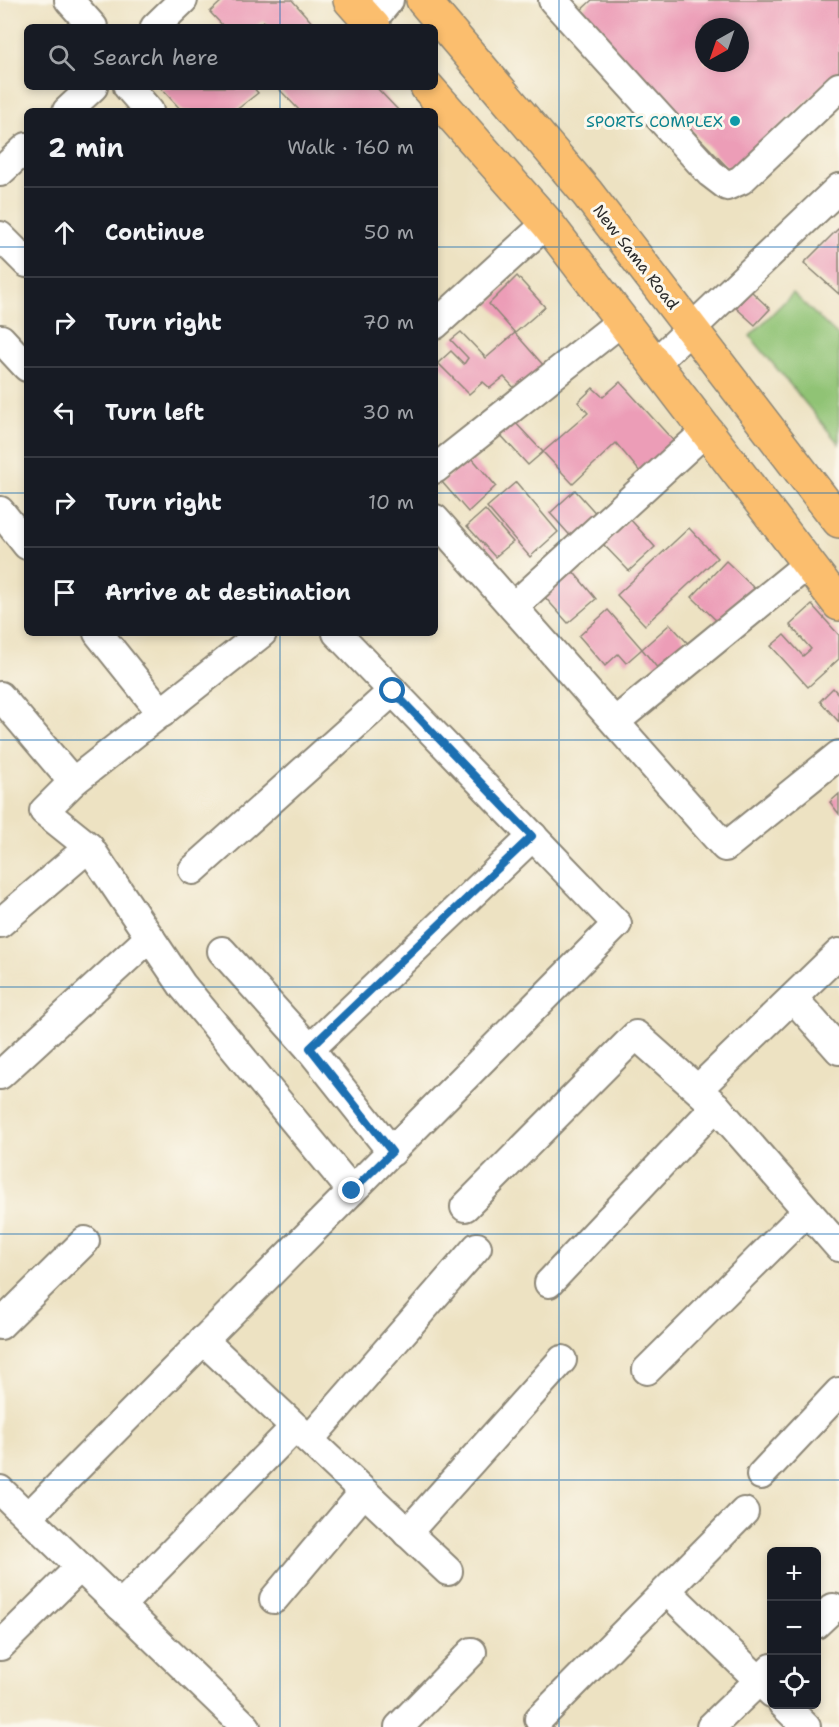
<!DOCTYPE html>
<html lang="en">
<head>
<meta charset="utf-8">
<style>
	:root { --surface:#171b24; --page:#242831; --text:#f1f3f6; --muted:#9ea1a6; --line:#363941 }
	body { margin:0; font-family:"Shantell Sans",sans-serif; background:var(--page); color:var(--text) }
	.controls { position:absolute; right:18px; bottom:18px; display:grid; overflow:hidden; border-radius:9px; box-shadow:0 3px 9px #0003 }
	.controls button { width:54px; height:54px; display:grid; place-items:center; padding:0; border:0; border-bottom:2px solid var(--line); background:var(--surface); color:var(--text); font:30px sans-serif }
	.compass { position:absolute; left:695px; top:18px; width:54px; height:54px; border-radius:50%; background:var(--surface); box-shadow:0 3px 9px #0003; rotate:220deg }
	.stop { position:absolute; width:18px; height:18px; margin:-14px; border:4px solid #1f6fb2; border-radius:50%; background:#fff }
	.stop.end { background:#1f6fb2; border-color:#fff; box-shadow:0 2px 6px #0008 }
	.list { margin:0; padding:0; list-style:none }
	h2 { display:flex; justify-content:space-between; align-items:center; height:78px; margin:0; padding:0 24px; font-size:26px }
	h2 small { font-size:20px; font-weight:400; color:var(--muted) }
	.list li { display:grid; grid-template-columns:39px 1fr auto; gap:18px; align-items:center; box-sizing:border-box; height:90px; padding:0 24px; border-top:2px solid var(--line) }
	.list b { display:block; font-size:22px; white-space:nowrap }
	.list em { font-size:20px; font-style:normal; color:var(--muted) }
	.icon { flex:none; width:33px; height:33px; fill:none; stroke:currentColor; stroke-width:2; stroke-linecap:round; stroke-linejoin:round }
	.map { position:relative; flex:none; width:839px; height:1727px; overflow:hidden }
	.search { position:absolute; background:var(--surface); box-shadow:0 3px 9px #0003; left:24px; top:24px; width:414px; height:66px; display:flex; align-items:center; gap:15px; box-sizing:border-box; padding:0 21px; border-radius:9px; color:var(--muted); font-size:22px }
	.panel { position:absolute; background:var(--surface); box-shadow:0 3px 9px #0003; left:24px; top:108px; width:414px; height:528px; border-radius:9px }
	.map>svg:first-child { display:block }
</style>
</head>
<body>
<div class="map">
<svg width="839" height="1727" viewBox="0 0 839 1727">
	<rect width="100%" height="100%" fill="#fbf7ec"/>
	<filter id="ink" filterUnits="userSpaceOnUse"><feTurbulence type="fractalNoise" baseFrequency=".0167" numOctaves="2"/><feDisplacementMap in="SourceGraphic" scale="12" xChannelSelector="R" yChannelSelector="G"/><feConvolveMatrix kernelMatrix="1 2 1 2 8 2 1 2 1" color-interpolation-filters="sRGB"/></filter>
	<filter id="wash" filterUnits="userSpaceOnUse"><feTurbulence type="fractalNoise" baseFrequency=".008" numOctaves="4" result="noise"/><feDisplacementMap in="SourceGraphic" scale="24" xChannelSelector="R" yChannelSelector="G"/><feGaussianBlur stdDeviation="1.35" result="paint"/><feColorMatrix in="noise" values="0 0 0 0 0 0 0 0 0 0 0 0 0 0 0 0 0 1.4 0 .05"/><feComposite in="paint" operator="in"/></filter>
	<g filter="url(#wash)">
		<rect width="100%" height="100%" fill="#ede2c2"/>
		<!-- green -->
		<polygon fill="#90c374" stroke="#5e7750" stroke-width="1.5" points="793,293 839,337 839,444 750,336"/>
		<g id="blocks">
			<!-- building -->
			<g fill="#ec9db7" fill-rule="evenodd">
				<polygon points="223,0 292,0 315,26 269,27 263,21 255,27 224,27 210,12"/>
				<path d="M592,0H839V71L732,172L579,12ZM704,27H740V63H704Z"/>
				<polygon points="160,87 253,87 258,93 235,111 182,111"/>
				<polygon points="282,87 376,87 399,111 300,111 279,89"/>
				<polygon points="839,228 839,294 804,263"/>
				<polygon points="517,276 545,307 515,333 489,304"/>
				<polygon points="751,291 770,309 755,325 736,308"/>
				<polygon points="461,332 486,358 515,333 544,366 517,391 504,377 490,388 483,382 469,394 438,363 451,351 464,364 468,358 451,340"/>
				<polygon points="620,382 680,448 646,479 616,443 573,484 543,452 588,413 578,402 593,388 603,397"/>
				<polygon points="512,419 543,452 528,465 498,432"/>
				<polygon points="471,457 496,486 468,512 442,482"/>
				<polygon points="516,482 558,532 530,557 487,507"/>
				<polygon points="575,490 600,518 575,541 550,513"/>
				<polygon points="485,510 513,542 495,557 467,526"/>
				<polygon points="630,519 655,547 629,571 603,544"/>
				<polygon points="689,528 717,558 645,625 617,595"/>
				<polygon points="726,561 756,590 722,626 692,597"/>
				<polygon points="571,569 596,599 568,623 542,594"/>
				<polygon points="812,605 839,635 839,659 808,687 771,646 784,635 803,656 811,649 790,625"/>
				<polygon points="608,610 642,649 626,663 618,654 605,666 579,636"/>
				<polygon points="670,624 694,650 663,675 642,649"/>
				<polygon points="833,688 839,695 839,722 820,701"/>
				<polygon points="839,794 839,814 830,802"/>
			</g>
		</g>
	</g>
	<g filter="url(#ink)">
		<use href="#blocks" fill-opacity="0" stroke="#8c8676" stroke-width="1.5"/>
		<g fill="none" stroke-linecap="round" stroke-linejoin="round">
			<!-- minor casing -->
			<g stroke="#8c8676" stroke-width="32">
				<g id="minor">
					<polyline points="69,0 93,27"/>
					<polyline points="553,0 710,173 727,186 741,180 839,87"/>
					<polyline points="370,23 389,0"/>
					<polyline points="155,27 183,0"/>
					<polyline points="128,87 149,111"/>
					<polyline points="67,111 93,87"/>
					<polyline points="0,172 27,147"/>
					<polyline points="0,236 27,263"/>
					<polyline points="435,325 547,223"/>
					<polyline points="1,339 27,367"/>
					<polyline points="654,364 839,188"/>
					<polyline points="435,469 623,320"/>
					<polyline points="0,511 27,545"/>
					<polyline points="435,519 725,847 839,755"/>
					<polyline points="513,607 707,430"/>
					<polyline points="98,633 162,713"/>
					<polyline points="262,633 73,782 44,811 89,847 182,985 352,1191"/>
					<polyline points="0,696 73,782"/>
					<polyline points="616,721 808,564"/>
					<polyline points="193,870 393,691"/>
					<polyline points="0,923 89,847"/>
					<polyline points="222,951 310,1049 392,1152"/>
					<polyline points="794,999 839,1050"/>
					<polyline points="310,1049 533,836"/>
					<polyline points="0,1075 150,937"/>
					<polyline points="698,1089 839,953"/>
					<polyline points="465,1207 636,1035 716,1106 839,1247"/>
					<polyline points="549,1283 716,1106"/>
					<polyline points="0,1325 85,1241"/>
					<polyline points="203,1340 448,1571"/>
					<polyline points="647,1370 807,1211"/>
					<polyline points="309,1440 477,1247"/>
					<polyline points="761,1475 839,1392"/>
					<polyline points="0,1490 246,1727"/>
					<polyline points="28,1517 617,924 337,633"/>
					<polyline points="407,1533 562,1360"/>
					<polyline points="667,1591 772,1693"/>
					<polyline points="274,1599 364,1492"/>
					<polyline points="120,1606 295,1427"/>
					<polyline points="816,1624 833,1608"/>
					<polyline points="0,1646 80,1567"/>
					<polyline points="783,1704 806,1727"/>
					<polyline points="539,1719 744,1512"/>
					<polyline points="399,1727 472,1652"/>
					<polyline points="711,1727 772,1668"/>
				</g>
			</g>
			<!-- major casing -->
			<g stroke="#8c8676" stroke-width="36">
				<g id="major">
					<polyline points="350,0 374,27"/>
					<polyline points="423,0 587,193 839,521"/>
					<polyline points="427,87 547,223 839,604"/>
				</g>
			</g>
			<!-- minor -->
			<use href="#minor" stroke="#fff" stroke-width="28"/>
			<!-- major -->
			<use href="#major" stroke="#fbbe6e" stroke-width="33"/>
		</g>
	</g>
	<g fill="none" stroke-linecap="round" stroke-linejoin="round" filter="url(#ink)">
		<!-- route -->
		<polyline stroke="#1f6fb2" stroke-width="8" points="352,1191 392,1152 310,1048 532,836 393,691"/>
	</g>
	<!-- grid -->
	<path fill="none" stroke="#1f6fb2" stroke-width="1.5" stroke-opacity="0.55" d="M280,0V27M559,0V1727M280,87V111M0,247H27M435,247H839M0,493H27M435,493H839M280,633V1727M0,740H839M0,987H839M0,1234H839M0,1480H839"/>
	<!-- markers -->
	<circle fill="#0f9aa8" stroke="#fbf7ec" stroke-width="2" cx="735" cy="121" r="6"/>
	<g text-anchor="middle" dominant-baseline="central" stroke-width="6" stroke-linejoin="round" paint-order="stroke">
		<!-- culture labels -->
		<g font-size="16" fill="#0d838f" stroke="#fbf7ec" text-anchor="end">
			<text x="723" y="121">SPORTS COMPLEX</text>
		</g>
		<!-- street labels -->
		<g font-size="16" fill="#2b2b2b" stroke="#fbf7ec">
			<text transform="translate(636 257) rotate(52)">New Sama Road</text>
		</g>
	</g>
</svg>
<div class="controls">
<button>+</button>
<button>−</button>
<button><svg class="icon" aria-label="locate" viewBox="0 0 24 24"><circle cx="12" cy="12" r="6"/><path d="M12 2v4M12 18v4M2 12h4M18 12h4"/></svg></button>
</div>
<svg class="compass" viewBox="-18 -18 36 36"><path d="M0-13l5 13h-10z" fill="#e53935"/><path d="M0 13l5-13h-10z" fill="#9ea1a6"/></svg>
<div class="stop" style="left:393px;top:691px"></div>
<div class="stop end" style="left:352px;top:1191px"></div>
<div class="search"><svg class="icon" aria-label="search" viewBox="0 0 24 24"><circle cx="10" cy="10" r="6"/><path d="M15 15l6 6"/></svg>Search here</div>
<section class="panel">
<h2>2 min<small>Walk · 160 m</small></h2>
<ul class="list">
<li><svg class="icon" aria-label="ahead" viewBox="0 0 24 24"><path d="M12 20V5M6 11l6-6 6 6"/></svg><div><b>Continue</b></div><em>50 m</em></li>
<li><svg class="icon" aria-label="right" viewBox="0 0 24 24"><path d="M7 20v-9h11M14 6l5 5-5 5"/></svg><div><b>Turn right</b></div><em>70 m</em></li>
<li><svg class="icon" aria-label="left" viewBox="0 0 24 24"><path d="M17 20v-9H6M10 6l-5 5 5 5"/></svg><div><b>Turn left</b></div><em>30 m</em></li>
<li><svg class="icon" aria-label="right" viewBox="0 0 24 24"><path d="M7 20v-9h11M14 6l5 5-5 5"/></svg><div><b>Turn right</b></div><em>10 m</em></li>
<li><svg class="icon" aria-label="arrive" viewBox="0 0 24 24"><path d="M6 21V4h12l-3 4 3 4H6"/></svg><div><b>Arrive at destination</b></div></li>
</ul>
</section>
</div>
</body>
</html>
